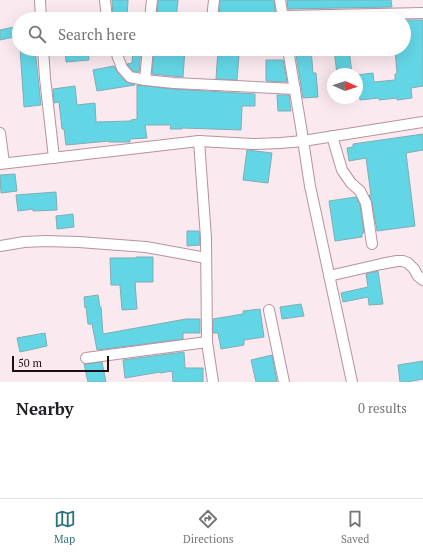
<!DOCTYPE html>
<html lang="en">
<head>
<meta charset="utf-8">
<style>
	:root { --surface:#fff; --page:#f2f2f2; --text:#202124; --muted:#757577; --line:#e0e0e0; --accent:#2a727c }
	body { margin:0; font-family:"PT Serif",serif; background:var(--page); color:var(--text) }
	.compass { position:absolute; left:327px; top:68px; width:36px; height:36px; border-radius:50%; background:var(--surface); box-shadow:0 4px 16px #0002; rotate:93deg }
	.scale { position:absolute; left:12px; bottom:10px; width:97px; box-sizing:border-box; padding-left:4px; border:2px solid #1c0e14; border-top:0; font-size:11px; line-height:14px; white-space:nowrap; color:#1c0e14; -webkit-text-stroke:3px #fae9ef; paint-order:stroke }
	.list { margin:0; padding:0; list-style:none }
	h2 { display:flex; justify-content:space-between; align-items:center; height:52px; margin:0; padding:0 16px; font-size:17px }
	h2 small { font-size:13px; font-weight:400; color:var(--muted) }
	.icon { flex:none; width:22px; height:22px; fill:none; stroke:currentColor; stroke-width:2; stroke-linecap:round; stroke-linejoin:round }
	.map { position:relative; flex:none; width:423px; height:382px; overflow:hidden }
	.search { position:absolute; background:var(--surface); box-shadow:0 4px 16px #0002; left:12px; right:12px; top:12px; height:44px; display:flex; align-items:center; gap:10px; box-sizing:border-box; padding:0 14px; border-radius:22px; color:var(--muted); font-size:15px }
	.sheet { height:116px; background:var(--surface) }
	nav { display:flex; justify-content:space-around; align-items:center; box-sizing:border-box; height:56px; border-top:1px solid var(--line); background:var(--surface); font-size:11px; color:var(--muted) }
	nav a { display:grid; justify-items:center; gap:2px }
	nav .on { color:var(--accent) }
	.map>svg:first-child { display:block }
</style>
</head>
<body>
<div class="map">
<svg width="423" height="382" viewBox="0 0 423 382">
	<rect width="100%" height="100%" fill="#fae9ef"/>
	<!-- building -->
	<g fill="#63d6e6" stroke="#80adb3">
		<polygon points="112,0 128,0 127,19 113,18"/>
		<polygon points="158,0 178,0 176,19 157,19"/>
		<polygon points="220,0 274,0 276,19 219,19"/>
		<polygon points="287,0 391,0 392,7 288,9"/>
		<polygon points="404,20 423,20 423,86 411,88 412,98 397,100 397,98 379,100 379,98 360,100 357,75 373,73 374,82 395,80 395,74 397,74 395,49 404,49"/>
		<polygon points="19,26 19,36 0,40 0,30"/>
		<polygon points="20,49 35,49 41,105 24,107"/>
		<polygon points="65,49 88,49 89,60 66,62"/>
		<polygon points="133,49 141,49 139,72 133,71 127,64 132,63"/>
		<polygon points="154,49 185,49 183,77 152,74"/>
		<polygon points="218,49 236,49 235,54 239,55 237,80 216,79"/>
		<polygon points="295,49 311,49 313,73 316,73 318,97 303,98"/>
		<polygon points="334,49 349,49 352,74 337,74"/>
		<polygon points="266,60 283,60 287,82 266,81"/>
		<polygon points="114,66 117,72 125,81 129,83 135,85 97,91 93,70"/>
		<polygon points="137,85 173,89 255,94 255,106 242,106 241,130 182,128 182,129 170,129 171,125 145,125 147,138 130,139 130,142 109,142 109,141 66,145 64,129 62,129 59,102 54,103 53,89 75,86 77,105 95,103 96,122 131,121 131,120 137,119"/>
		<polygon points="277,95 289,95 291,111 278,111"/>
		<polygon points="423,134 423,150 406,153 415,226 377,231 372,202 369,195 371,195 366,158 349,161 347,148 353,147 353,144"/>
		<polygon points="247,150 272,153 268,183 243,180"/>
		<polygon points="15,174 17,191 1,193 0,175"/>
		<polygon points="56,192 57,210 33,211 33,209 18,211 16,195"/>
		<polygon points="356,197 360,205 364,233 362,233 362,237 335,241 329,201"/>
		<polygon points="73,214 74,227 57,229 56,216"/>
		<polygon points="187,231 199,231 200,245 187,246"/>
		<polygon points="136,257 153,257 153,282 135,282 137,309 122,310 120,285 111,285 110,258 136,258"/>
		<polygon points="378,271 383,304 369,305 368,297 343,302 341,293 368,287 366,274"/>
		<polygon points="98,295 100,307 101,307 103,334 186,319 200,319 200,333 183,333 183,339 97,350 92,324 88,324 86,307 85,308 84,297"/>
		<polygon points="301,304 304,316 282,319 280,307"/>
		<polygon points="260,309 264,337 244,340 244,345 221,349 218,333 213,333 213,319 243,314 243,311"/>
		<polygon points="45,333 47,346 20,352 17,338"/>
		<polygon points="184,352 185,368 203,368 203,382 173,382 172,371 160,373 160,372 125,378 123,360"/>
		<polygon points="272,355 277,382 256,382 251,360"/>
		<polygon points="423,361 423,379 407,382 400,382 398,365"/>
		<polygon points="102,362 106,382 88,382 84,364"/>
	</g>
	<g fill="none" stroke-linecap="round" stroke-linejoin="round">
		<!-- minor casing -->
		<g stroke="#b792a0" stroke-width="12">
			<g id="minor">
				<polyline points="40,0 41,19"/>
				<polyline points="105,0 107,19"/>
				<polyline points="280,0 283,19"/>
				<polyline points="282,16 423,13"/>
				<polyline points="150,19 152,0"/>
				<polyline points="212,19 214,0"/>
				<polyline points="43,49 45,78 54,158"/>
				<polyline points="115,49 122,68 130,77 145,80 174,83 295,89"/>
				<polyline points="288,49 301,127 310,186 352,382"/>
				<polyline points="145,80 148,49"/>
				<polyline points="0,133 4,163"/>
				<polyline points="332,136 342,170 351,183 360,191 366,203 372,244"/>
				<polyline points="199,141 206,238 207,342 213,382"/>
				<polyline points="0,164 199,141 253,144 281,143 303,141 423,122"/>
				<polyline points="0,246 24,242 45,241 79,242 146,247 206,258"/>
				<polyline points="329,276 381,264 397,261 403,261 408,263 414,269 418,276 423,280"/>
				<polyline points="269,310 284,382"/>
				<polyline points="86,358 207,342"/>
			</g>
		</g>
		<!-- minor -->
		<use href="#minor" stroke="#fff" stroke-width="10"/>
	</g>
</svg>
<svg class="compass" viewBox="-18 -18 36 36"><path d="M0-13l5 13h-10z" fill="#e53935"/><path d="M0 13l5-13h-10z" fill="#757577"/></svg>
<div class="scale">50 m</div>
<div class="search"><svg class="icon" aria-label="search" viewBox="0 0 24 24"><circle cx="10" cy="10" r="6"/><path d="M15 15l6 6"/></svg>Search here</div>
</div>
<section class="sheet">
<h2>Nearby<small>0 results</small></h2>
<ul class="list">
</ul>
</section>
<nav>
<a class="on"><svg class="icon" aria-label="map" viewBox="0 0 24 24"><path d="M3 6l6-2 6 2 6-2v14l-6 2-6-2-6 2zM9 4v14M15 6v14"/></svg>Map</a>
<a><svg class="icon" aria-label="directions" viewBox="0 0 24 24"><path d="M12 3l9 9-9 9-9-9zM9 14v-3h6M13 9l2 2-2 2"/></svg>Directions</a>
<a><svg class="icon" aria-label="saved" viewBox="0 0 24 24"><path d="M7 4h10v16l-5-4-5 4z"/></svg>Saved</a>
</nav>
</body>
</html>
